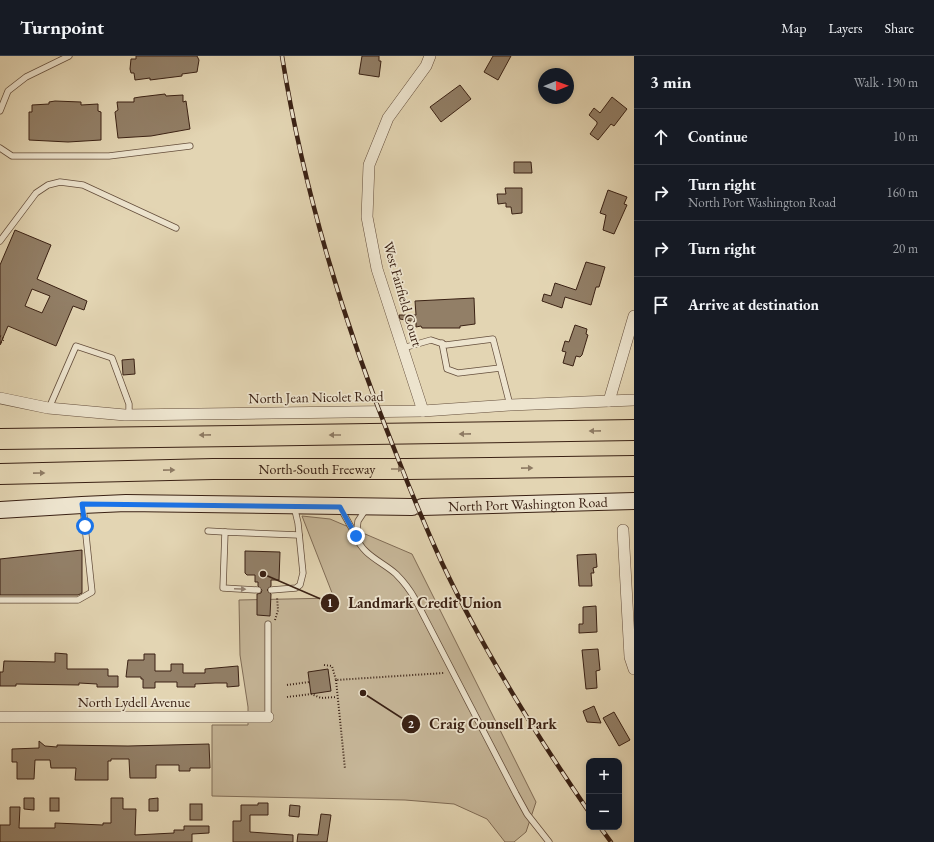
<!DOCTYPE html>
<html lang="en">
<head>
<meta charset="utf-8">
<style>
	:root { --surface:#171b24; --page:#242831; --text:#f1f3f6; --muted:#9ea1a6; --line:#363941 }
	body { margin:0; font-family:"EB Garamond",serif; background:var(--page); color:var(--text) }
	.controls { position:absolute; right:12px; bottom:12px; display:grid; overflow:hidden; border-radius:8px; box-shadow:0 2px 6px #0003 }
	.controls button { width:36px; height:36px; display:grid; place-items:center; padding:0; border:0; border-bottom:1px solid var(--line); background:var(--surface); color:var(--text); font:20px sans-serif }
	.compass { position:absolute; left:538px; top:12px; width:36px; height:36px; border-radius:50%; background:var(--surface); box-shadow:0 2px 6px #0003; rotate:89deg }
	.stop { position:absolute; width:12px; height:12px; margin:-9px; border:3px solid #1a73e8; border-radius:50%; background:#fff }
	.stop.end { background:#1a73e8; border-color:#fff; box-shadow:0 1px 4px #0008 }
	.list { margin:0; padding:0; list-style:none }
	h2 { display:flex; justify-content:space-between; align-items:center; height:52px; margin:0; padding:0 16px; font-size:17px }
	h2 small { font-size:13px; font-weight:400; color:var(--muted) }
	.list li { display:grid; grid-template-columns:26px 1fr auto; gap:12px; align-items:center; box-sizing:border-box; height:56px; padding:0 16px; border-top:1px solid var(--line) }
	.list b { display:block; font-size:15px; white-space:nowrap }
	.list p { margin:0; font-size:13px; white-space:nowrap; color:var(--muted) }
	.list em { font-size:13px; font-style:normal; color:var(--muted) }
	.icon { flex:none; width:22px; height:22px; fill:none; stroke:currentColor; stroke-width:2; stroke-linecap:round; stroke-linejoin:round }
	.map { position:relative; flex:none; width:634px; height:786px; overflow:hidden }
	header { display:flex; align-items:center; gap:24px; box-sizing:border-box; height:56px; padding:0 20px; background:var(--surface); border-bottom:1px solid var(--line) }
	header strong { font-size:19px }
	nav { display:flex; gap:22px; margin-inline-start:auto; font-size:14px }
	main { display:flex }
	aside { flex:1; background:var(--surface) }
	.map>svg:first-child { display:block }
</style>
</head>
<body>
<header>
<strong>Turnpoint</strong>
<nav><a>Map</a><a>Layers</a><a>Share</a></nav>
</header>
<main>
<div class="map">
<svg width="634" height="786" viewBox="0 0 634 786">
	<rect width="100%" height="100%" fill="#e3d5b3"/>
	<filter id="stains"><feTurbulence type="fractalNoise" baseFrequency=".005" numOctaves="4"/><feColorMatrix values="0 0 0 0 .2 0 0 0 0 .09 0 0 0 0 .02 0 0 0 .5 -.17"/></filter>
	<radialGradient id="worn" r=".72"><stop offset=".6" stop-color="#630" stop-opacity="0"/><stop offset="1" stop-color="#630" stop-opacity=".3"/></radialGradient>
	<!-- green -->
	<polygon fill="#c6b698" stroke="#806c56" points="302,460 330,463 412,498 536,746 526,776 514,786 505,786 487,763 454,748 405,744 212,740 212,669 248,669 248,651 240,599 239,544 334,542"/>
	<!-- building -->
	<g fill="#927f67" stroke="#3a2114" fill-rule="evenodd">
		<polygon points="136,0 197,0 199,4 197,16 182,18 182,20 150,24 150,22 135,24 134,17 131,17 130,13 131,3 136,3"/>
		<polygon points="362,0 379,0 379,5 381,5 379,21 359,18"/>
		<polygon points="493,0 511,0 498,24 484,16"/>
		<polygon points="460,29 471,43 441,66 430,51"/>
		<polygon points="165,38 166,40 183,39 183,46 186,45 190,73 151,80 118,82 115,56 118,54 117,46 134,46 134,42 140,41"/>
		<polygon points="612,41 627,53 614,70 611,68 598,84 590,78 597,68 597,66 589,59 594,52 600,57"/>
		<polygon points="55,45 81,46 81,49 98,48 98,55 101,56 101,84 68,86 29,84 29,56 32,56 32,49 49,48 49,46"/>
		<polygon points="514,106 531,106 532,117 514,117"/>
		<polygon points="505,132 522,132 522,157 512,158 511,151 506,151 506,147 498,148 497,138 506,138"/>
		<polygon points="608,134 627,141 624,148 627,149 614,178 603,174 606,159 600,157"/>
		<path d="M15,174L51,189L37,223L87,245L84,254L73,250L56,290L8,270L0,289V209ZM32,233L50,240L42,257L25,250Z"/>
		<polygon points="586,206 605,211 599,231 596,231 591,249 565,241 562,252 542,245 544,238 551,240 555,227 576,234"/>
		<polygon points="474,242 475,268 460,270 460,272 422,272 421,270 416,271 416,266 400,263 399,259 416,259 415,245"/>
		<polygon points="575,269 587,273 586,278 588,279 582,299 580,301 576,300 573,310 563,307 566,296 562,295 565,285 569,286"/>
		<polygon points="134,303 135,318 123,319 122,304"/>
		<polygon points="82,494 82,537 78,539 0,539 0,503"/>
		<polygon points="245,495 280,496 279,524 271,524 271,530 267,534 271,538 270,560 257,559 257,538 261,537 262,534 258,530 258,526 255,526 255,519 247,519 245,517"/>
		<polygon points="596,498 597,511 593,512 594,517 591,517 592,530 579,530 577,499"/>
		<polygon points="596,550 597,576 579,577 579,568 583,568 583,551"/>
		<polygon points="598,593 600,614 596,615 597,632 586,633 582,594"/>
		<polygon points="55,597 67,598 67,613 108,613 108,620 118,620 118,631 97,631 97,628 79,627 79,629 16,628 16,630 0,630 0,616 3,616 4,605 55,606"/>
		<polygon points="144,598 155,598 155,615 171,615 171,608 183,608 183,617 205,617 205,613 238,610 239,630 227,631 227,627 215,627 195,628 195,631 177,631 177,626 155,626 155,632 143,632 143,623 141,623 141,621 126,621 128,604 144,604"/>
		<polygon points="328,613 331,635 311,638 308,616"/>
		<polygon points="594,650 601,667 587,666 583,655"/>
		<polygon points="614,656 630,684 619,690 603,662"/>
		<polygon points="39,685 45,690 57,691 57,689 128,690 209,688 210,712 190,712 190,715 179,715 179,709 156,709 156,722 130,722 129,703 111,703 111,705 108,705 108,724 75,724 76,712 51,712 50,704 35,704 34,723 17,723 17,706 12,706 12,693 39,692"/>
		<polygon points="24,742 34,742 34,754 24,753"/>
		<rect x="50" y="742" width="9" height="13"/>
		<polygon points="111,742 123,742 123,753 136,753 135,779 174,777 174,774 184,774 184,770 209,770 209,777 192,778 192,786 0,786 0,769 10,769 10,751 20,751 19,772 55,772 55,767 103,769 103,767 111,767"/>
		<polygon points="158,742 158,755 149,755 149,743"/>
		<polygon points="258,747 268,747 268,759 250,759 250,776 293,779 293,786 233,786 233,765 241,765 241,749 258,749"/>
		<rect x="190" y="748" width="12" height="16"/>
		<polygon points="290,749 300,750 299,761 289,760"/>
		<polygon points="321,758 331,759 327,786 297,786 298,778 318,779"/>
	</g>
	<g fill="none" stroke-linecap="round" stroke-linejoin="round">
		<!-- lane casing -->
		<g stroke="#644e3c" stroke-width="7">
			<g id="lane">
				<polyline points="0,55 8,35 26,21 69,0"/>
				<polyline points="0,92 12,100 109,100 190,90"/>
				<polyline points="0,185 36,137 48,129 60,126 83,129 176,172"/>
				<polyline points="442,287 447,313 458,317 500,312"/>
				<polyline points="403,292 431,284 446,289 493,283 510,349"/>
				<polyline points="49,352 76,290 112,302 129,348 129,359"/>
				<polyline points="341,453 356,480 358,465 366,453"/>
				<polyline points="208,475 225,476"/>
				<path d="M356,480C362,499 383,506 396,518C404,526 410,534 415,543L516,738L527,758L549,786"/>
				<polyline points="258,534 223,532 225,476 299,479"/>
				<polyline points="271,534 296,532 300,529 303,517 298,467 294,450"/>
				<polyline points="0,544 78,544 92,536 83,451"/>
				<polyline points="268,661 268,568"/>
			</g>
		</g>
		<!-- street casing -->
		<g stroke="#644e3c" stroke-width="12">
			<g id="street">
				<polyline points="0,342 48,352 125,359 423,355 510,349 634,344"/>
				<polyline points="609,345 634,260"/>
				<polyline points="423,355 377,213 367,161 369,109 388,62 426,10 430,0"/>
				<polyline points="623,474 630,601 634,613"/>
				<polyline points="0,661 268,661"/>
			</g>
		</g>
		<!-- secondary casing -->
		<g stroke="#3a2114" stroke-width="18">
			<g id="secondary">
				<path id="s1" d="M422,451L634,445"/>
				<polyline points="0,454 82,449 126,447 412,451"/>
			</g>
		</g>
		<!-- highway casing -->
		<g stroke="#3a2114" stroke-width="22">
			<g id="highway">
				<path d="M0,383C211,379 423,379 634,374"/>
				<path id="s2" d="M0,418L213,413H407L634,410"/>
			</g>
		</g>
		<!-- path -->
		<g stroke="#3a2114" stroke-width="2" stroke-dasharray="1 2" stroke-linecap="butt">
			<polyline points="0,280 4,283 0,288"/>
			<polyline points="275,564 278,554 277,541"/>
			<polyline points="324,609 332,610 336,624 444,617"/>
			<polyline points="336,624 345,713"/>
			<polyline points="287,629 309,626"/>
			<polyline points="287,641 311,638 321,642 337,641"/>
		</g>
		<!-- lane -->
		<use href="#lane" stroke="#ede4ce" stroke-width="5.5"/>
		<!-- street -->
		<use href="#street" stroke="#ede4ce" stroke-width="11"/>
		<!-- secondary -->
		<use href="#secondary" stroke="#ede4ce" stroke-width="16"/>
		<!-- highway -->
		<use href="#highway" stroke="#e3d5b3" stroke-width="20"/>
		<!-- rail casing -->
		<g stroke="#3a2114" stroke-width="4.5">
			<g id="rail">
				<path d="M282,0C304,138 345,271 397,400C411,436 426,472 442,507C483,594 535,677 589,756"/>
				<polyline points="600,771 611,786"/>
			</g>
		</g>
		<!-- rail -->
		<use href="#rail" stroke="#ede4ce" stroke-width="3" stroke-dasharray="9" stroke-linecap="butt"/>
	</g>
	<!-- one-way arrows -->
	<defs><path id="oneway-solid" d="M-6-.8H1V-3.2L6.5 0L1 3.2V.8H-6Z"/></defs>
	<g fill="#8e7b64">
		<use href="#oneway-solid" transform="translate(595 375) rotate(179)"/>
		<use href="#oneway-solid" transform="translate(465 378) rotate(179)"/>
		<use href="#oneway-solid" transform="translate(205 379) rotate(179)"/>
		<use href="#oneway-solid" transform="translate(335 379) rotate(180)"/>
		<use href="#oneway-solid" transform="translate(527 412) rotate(-1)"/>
		<use href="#oneway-solid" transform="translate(397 413)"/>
		<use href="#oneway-solid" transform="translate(169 414) rotate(-1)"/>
		<use href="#oneway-solid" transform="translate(39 417) rotate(-1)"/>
	</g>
	<use fill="#948271" href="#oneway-solid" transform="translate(240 533) rotate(3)"/>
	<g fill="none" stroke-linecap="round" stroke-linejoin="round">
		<!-- route -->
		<polyline stroke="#1a73e8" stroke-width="5" points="85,470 82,448 340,451 356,480"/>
	</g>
	<g text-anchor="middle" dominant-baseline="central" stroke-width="3.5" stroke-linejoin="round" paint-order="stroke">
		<!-- street labels -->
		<g font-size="14" fill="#3a2114" stroke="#ede4ce">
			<text transform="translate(403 238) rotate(74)">West Fairfield Court</text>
			<text transform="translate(316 341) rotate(-1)">North Jean Nicolet Road</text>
			<text stroke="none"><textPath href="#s2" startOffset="317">North-South Freeway</textPath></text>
			<text stroke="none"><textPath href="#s1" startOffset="106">North Port Washington Road</textPath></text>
			<text x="134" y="646">North Lydell Avenue</text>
		</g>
	</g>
	<!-- callouts -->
	<path fill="none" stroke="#3a2114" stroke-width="1.5" d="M263 518L330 547M363 637L411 668"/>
	<g fill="#3a2114" stroke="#ede4ce" stroke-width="1.5">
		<circle cx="263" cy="518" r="4"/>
		<circle cx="363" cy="637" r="4"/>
		<circle cx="330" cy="547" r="10"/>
		<circle cx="411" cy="668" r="10"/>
	</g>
	<g font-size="12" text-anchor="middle" font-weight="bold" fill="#fff">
		<text x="330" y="551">1</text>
		<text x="411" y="672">2</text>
	</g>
	<g font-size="15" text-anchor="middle" font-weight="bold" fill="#3a2114" stroke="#ede4ce" stroke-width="3.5" stroke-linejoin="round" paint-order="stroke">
		<text x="425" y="552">Landmark Credit Union</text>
		<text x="493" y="673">Craig Counsell Park</text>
	</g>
	<rect width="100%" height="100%" filter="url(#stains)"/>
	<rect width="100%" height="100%" fill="url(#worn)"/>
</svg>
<div class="controls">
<button>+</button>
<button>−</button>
</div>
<svg class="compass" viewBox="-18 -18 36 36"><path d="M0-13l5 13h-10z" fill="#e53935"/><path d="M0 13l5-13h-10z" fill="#9ea1a6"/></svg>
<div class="stop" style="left:85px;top:470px"></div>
<div class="stop end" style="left:356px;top:480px"></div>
</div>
<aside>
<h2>3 min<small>Walk · 190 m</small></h2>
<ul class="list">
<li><svg class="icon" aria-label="ahead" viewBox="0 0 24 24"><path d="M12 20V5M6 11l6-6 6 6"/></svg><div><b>Continue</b></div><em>10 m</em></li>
<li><svg class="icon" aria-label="right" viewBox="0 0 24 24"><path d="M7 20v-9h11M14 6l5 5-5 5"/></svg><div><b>Turn right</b><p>North Port Washington Road</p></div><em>160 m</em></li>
<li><svg class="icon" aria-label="right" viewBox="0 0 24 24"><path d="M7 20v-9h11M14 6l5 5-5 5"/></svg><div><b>Turn right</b></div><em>20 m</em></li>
<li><svg class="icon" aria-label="arrive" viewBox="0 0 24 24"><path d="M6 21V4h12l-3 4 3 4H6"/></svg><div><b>Arrive at destination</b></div></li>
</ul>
</aside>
</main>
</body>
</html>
